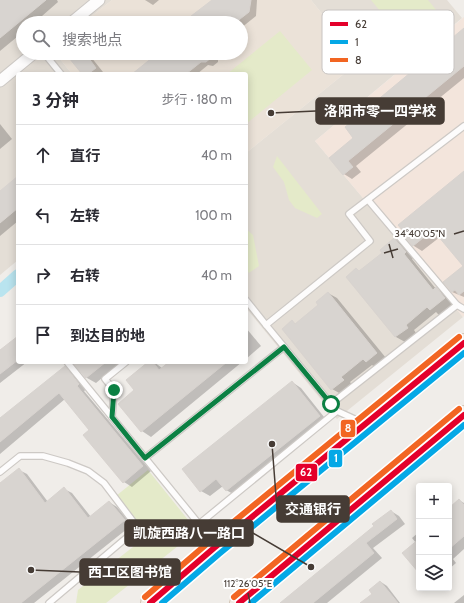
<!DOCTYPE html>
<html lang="zh">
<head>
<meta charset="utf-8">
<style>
	:root { --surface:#fff; --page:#f2f2f3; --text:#2b2b33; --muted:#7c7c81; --line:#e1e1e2 }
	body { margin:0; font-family:Cabin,"Noto Sans SC",sans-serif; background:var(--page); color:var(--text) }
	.controls { position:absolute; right:12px; bottom:12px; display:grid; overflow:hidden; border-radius:4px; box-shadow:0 2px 10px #0003 }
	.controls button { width:36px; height:36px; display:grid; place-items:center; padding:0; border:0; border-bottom:1px solid var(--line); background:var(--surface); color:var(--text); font:20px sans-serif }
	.stop { position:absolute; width:12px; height:12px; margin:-9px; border:3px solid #0b8043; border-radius:50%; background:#fff }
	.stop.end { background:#0b8043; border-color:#fff; box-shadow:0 1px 4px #0008 }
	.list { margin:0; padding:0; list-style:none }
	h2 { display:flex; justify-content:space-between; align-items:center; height:52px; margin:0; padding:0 16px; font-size:17px }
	h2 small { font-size:13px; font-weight:400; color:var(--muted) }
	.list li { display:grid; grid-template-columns:26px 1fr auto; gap:12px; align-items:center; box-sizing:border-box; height:60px; padding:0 16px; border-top:1px solid var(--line) }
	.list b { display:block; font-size:15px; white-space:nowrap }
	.list em { font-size:13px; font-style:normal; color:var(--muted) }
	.icon { flex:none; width:22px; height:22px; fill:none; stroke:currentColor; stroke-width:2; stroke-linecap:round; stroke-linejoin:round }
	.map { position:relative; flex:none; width:464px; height:603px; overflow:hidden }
	.search { position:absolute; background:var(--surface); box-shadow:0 2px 10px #0003; left:16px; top:16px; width:232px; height:44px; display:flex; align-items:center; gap:10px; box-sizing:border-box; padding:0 14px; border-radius:22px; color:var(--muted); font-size:15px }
	.panel { position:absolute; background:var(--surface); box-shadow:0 2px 10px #0003; left:16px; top:72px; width:232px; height:292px; border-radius:4px }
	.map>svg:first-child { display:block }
</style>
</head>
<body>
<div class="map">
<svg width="464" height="603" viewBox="0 0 464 603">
	<rect width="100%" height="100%" fill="#f0ede9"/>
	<!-- residential -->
	<g fill="#e4ded6">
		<polygon points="0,0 112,0 83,23 23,23 23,53 55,53 72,74 18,74 18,260 0,275"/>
		<polygon points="311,0 447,0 462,18 315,141 463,317 337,419 246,308 246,153 360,61"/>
	</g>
	<!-- commercial -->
	<polygon fill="#f3e5dc" points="464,17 464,316 463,317 315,141"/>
	<!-- education -->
	<polygon fill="#ebe2d8" points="112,0 311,0 360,61 246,153 246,74 72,74 55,53 241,53 241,23 83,23"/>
	<!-- green -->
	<g fill="#e4eac9">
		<polygon points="371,0 428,0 442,17 408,45"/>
		<polygon points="280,31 312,70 246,124 246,74 227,74"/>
		<polygon points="277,156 322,214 317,218 295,208 289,200 284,182 273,167"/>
		<polygon points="246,229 253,235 259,266 249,273 246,269"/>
		<polygon points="148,470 197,531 106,603 76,603 78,590 147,536 116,496"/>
	</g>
	<!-- shadow -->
	<g fill="#0003">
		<polygon points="0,0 57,0 58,2 34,23 23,23 23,32 0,51"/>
		<polygon points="145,0 159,0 153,5"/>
		<polygon points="214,0 257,0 256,16 241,28 241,23 184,23"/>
		<polygon points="464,30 464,78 356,166 361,172 352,179 344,174 355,138"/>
		<polygon points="66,53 95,53 91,57 103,72 100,74 83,74"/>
		<polygon points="160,53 213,53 218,59 218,62 213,66 208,65 197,74 134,74"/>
		<polygon points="0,124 12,139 0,149"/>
		<polygon points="464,172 464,266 440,237 422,251 414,246 403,233"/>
		<polygon points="18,178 18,221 0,236 0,192"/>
		<polygon points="395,239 404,244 415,257 412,259 436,289 446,294 454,303 439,315 436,312 414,330 416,333 405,342 396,337 347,277 356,269 360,272 384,253"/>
		<polygon points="464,266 464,297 452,292"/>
		<polygon points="328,293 337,298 386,358 375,367 372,365 350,382 352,385 341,394 332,389 292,322 296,324 319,305"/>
		<polygon points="246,328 261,346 246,359"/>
		<polygon points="18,337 18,362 27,362 0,383 0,351"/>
		<polygon points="74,362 121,362 96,383 87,378"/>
		<polygon points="149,362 154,362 162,368 170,362 242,362 151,437 142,431 119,404 136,390"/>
		<polygon points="65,367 73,372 87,389 84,391 151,471 132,487 124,482 84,435 90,430 65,399 0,454 0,419"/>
		<polygon points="292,382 301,388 328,422 235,495 226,490 223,486 210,496 201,491 183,469"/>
		<polygon points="19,470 27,474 48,502 64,489 72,493 91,517 109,502 117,507 132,525 34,603 0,603 0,484"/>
		<polygon points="459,500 464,503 464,549 453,559 456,563 449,569 449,509"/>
		<polygon points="391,511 399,516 405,524 373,548 382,558 327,603 283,603 375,526"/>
		<polygon points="419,532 419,571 416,543 412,538"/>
		<polygon points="381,582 387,586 400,603 362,603 373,594"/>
		<polygon points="464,595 464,603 454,603"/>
	</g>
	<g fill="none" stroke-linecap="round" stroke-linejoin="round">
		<!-- canal -->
		<polyline stroke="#b9e4ef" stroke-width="12" points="0,291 18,275"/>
	</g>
	<!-- building -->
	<g fill="#d8d4d0" stroke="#d8d3cf">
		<polygon points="0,0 46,0 0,38"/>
		<polygon points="212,0 251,0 249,12 235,23 182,23"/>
		<polygon points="464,28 464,66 348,161 353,167 343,175 329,158 353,138 345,127"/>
		<polygon points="65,53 85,53 96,68 88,74 82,74"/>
		<polygon points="158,53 217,53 206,62 201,62 186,74 132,74"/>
		<polygon points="464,171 464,291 459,295 455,290 452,292 443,282 463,266 433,230 413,246 401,233 403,231 398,225"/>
		<polygon points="18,176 18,208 0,223 0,191"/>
		<polygon points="394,238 406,252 404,254 433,290 436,287 445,298 430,310 427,307 406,325 408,328 395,337 346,277 356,268 359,271 382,253 380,250"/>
		<polygon points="328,292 377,353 366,362 363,359 341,377 344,380 331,390 282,329 292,320 295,324 318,305 316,302"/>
		<polygon points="18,336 18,360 0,374 0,350"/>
		<polygon points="72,362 106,362 86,378"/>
		<polygon points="148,362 153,362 159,370 169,362 227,362 141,432 118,404 134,390 126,380"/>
		<polygon points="65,366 79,384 77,386 143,466 123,483 83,435 89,430 59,393 0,442 0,418"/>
		<polygon points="292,381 320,416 226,491 216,479 200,492 182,469"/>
		<polygon points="19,468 45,503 64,487 88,518 109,501 125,520 21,603 0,603 0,483"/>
		<polygon points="459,499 464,505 464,536 449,549 449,508"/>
		<polygon points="391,510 397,519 366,543 374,553 313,603 280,603 374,526 372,524"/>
		<polygon points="419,539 419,573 402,553"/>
		<polygon points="380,581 398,603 360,603 372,594 369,590"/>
	</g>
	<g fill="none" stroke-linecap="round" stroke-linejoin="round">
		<!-- service casing -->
		<g stroke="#cdc9c5" stroke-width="8">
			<g id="service">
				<polyline points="44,53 61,74"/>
				<polyline points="368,200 457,305 464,309"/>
				<polyline points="246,300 266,325"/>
				<polyline points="67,362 199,524 337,411"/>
				<polyline points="331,404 457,305"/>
				<polyline points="112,417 114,390 105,379 126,362"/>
				<polyline points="363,423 337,411 266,325 370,241 349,214 464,126"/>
				<polyline points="145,458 284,347"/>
				<polyline points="0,472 20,456 43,456 68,463 88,471 104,483 138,528 49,603"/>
			</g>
		</g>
		<!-- minor casing -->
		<g stroke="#cdc9c5" stroke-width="13">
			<g id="minor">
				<polyline points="71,23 99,0"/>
				<polyline points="0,81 34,53"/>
			</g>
		</g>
		<!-- primary casing -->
		<g stroke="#d3c5b6" stroke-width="20">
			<g id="primary">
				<polyline points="150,603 214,548 464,343"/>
				<polyline points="239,603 464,415"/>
			</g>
		</g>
		<!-- service -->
		<use href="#service" stroke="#fdfcfc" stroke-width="5.5"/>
		<!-- minor -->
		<use href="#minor" stroke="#fdfcfc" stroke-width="11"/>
		<!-- primary -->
		<use href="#primary" stroke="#f1eae3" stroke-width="18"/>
		<!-- bus-1 casing -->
		<g stroke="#fff" stroke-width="9">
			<g id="bus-1">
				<polyline points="150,603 214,548 464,343"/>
				<polyline points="239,603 464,415"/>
			</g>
		</g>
		<!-- bus-2 casing -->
		<g stroke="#fff" stroke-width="9">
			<g id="bus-2">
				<polyline points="162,603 219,554 464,353"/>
				<polyline points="251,603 464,425"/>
			</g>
		</g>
		<!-- bus-3 casing -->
		<g stroke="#fff" stroke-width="9">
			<g id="bus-3">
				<polyline points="145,597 209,542 459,337"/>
				<polyline points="234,597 459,409"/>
			</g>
		</g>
		<!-- bus-1 -->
		<use href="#bus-1" stroke="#e4002b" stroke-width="6"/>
		<!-- bus-2 -->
		<use href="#bus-2" stroke="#04a8e6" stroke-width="6"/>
		<!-- bus-3 -->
		<use href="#bus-3" stroke="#f26522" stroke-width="6"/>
	</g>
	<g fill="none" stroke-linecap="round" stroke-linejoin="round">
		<!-- route -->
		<polyline stroke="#0b8043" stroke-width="5" points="114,390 112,417 145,458 284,347 331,404"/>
	</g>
	<!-- ticks -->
	<path fill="none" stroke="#463c35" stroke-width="1.5" d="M454,234L464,231M389,244L393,258M384,253L398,249M248,593L250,603"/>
	<!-- legend -->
	<rect x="322" y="10" width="132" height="64" rx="6" fill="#fff" stroke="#c8c4c2" stroke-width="1"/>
	<rect x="330" y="22" width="18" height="4" fill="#e4002b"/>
	<rect x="330" y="40" width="18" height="4" fill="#04a8e6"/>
	<rect x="330" y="58" width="18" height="4" fill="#f26522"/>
	<g font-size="11" fill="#463c35">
		<text x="355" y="28">62</text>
		<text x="355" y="46">1</text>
		<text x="355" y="64">8</text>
	</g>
	<g font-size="10" text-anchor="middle" fill="#463c35" stroke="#fff" stroke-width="4" stroke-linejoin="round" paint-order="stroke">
		<text x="420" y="237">34°40'05"N</text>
		<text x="248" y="587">112°26'05"E</text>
	</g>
	<!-- callouts -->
	<path fill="none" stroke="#463c35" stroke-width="1.5" d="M271 113L316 111M272 444L277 509M311 567L253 533M31 570L80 572"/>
	<g fill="#463c35" stroke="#fff" stroke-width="1.5">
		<circle cx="271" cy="113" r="4"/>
		<circle cx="272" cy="444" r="4"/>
		<circle cx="311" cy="567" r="4"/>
		<circle cx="31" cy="570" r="4"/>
	</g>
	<g fill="#463c35" stroke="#463c35" stroke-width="1.5">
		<rect x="316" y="98" width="128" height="26" rx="4"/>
		<rect x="277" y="496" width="72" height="26" rx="4"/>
		<rect x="125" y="520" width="128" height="26" rx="4"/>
		<rect x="80" y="559" width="100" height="26" rx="4"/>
	</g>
	<g font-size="14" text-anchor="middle" font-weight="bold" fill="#fff">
		<text x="380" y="116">洛阳市零一四学校</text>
		<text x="313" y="514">交通银行</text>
		<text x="189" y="538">凯旋西路八一路口</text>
		<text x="130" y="577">西工区图书馆</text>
	</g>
	<g stroke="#fff" stroke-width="1.5">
		<rect x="340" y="419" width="16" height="19" rx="4" fill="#f26522"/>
		<rect x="328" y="449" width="15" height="19" rx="4" fill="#04a8e6"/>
		<rect x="295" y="463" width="23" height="19" rx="4" fill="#e4002b"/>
	</g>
	<g font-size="11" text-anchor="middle" font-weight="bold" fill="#fff">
		<text x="348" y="432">8</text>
		<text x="336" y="462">1</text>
		<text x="306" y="476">62</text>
	</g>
</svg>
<div class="controls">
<button>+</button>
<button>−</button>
<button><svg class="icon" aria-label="layers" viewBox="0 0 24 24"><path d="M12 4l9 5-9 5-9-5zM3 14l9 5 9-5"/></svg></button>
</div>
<div class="stop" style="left:331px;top:404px"></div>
<div class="stop end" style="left:114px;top:390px"></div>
<div class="search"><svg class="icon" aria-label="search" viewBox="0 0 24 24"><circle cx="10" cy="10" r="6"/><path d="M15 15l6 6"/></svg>搜索地点</div>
<section class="panel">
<h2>3 分钟<small>步行 · 180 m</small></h2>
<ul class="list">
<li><svg class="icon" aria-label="ahead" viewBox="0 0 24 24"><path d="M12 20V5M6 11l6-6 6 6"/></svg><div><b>直行</b></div><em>40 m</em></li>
<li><svg class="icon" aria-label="left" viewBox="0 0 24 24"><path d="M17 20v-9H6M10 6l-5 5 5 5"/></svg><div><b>左转</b></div><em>100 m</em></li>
<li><svg class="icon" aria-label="right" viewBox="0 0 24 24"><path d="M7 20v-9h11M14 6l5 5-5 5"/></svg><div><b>右转</b></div><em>40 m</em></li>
<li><svg class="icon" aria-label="arrive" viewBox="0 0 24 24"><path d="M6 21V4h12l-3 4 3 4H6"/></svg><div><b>到达目的地</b></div></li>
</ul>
</section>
</div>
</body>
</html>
